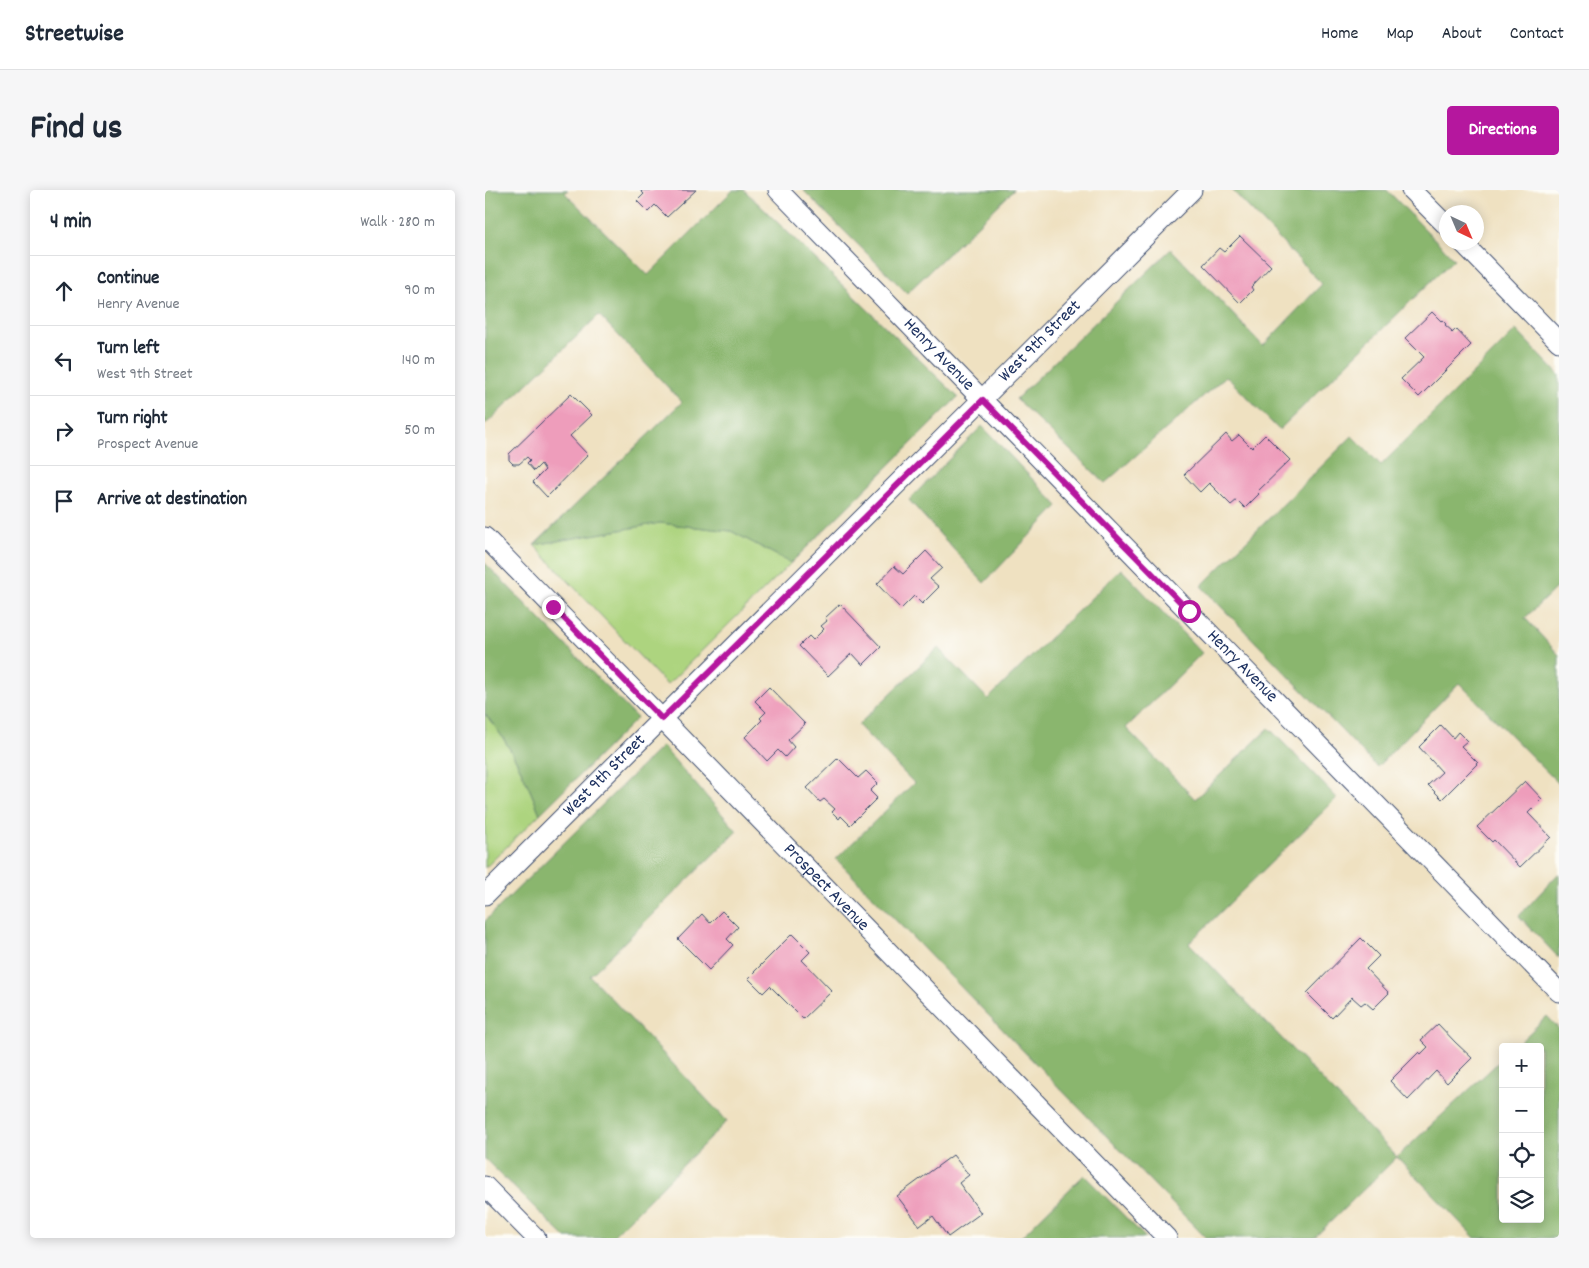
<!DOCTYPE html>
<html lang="en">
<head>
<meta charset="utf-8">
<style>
	:root { --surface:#fff; --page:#f6f6f7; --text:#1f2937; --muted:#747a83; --line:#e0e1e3; --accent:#b5179e }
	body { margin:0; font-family:Dekko,sans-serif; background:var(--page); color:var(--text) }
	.controls { position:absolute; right:15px; bottom:15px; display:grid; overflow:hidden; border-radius:5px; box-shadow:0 2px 12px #0003 }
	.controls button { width:45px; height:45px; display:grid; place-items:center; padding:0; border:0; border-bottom:1px solid var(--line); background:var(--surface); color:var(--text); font:25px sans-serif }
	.compass { position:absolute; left:954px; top:15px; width:45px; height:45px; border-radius:50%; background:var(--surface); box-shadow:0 2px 12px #0003; rotate:136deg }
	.stop { position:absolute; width:15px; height:15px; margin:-11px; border:4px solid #b5179e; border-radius:50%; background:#fff }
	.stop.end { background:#b5179e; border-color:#fff; box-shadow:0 1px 5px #0008 }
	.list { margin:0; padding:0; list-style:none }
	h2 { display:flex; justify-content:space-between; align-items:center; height:65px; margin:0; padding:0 20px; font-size:21px }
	h2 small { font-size:16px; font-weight:400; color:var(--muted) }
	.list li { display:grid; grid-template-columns:32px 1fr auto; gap:15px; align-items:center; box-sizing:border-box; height:70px; padding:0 20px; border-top:1px solid var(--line) }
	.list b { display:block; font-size:19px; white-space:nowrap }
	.list p { margin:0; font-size:16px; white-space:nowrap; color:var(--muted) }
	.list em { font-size:16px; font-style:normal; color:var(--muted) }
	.icon { flex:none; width:28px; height:28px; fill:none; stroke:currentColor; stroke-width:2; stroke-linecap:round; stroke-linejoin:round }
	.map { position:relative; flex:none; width:1074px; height:1048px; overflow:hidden; border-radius:5px }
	header { display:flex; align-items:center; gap:30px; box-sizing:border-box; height:70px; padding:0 25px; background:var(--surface); border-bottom:1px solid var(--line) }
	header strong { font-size:24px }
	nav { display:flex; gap:28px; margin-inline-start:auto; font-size:18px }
	.intro { display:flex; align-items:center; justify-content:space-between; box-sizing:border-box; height:120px; padding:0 30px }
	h1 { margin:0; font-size:35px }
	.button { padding:12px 22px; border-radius:5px; background:var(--accent); color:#fff; font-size:18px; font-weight:700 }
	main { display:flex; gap:30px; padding:0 30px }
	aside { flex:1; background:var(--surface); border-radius:5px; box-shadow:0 2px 12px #0003 }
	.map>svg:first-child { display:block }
</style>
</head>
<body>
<header>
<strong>Streetwise</strong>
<nav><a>Home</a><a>Map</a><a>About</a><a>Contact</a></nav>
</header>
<div class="intro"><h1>Find us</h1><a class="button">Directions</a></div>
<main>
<aside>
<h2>4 min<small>Walk · 280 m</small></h2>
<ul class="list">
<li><svg class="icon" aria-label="ahead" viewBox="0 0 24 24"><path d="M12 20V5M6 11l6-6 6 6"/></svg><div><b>Continue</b><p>Henry Avenue</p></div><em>90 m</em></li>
<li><svg class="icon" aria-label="left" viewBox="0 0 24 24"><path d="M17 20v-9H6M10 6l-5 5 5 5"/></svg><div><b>Turn left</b><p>West 9th Street</p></div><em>140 m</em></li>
<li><svg class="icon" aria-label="right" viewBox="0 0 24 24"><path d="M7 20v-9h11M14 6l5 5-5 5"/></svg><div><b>Turn right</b><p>Prospect Avenue</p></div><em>50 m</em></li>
<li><svg class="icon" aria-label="arrive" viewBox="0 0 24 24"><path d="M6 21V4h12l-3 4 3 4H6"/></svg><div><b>Arrive at destination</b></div></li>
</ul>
</aside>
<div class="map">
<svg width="1074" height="1048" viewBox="0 0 1074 1048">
	<rect width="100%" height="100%" fill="#fdfcf7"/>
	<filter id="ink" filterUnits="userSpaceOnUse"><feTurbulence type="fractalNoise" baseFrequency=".02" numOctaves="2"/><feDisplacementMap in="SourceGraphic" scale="10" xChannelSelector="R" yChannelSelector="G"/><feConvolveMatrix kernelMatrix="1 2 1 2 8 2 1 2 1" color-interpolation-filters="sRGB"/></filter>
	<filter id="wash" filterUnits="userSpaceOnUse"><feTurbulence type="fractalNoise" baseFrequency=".0096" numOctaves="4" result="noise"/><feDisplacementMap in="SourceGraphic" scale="20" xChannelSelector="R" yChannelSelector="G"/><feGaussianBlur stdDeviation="1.12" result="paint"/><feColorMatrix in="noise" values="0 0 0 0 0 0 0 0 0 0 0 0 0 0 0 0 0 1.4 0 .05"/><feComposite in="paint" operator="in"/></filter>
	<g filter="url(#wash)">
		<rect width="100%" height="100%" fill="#efe1c1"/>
		<!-- green -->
		<g fill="#add47f" stroke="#64826e">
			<polygon points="175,333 246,341 306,373 182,495 49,355"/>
			<path d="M0,524C26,554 40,588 55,624L0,678Z"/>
		</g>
		<!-- forest -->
		<g fill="#8ab66e" stroke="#527266">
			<polygon points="0,0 83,0 80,3 163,85 248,0 259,0 473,207 306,373 246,341 175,333 49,355 197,212 114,125 0,235"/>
			<polygon points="318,0 529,0 422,103"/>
			<polygon points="747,0 902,0 969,69 794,240 741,186 620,293 531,209 686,59 778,156 837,94"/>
			<polygon points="1031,140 1074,185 1074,395 1040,428 1074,465 1074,594 974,493 892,577 716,396 867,246 896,275"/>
			<polygon points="497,236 573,316 499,393 424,310"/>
			<path d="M0,373L152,528L55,624C40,587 26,554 0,524Z"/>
			<polygon points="636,379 717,463 641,538 710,609 784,538 852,608 704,753 912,967 1018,868 1018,1029 1055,1029 1055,857 1030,857 1062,826 1074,839 1074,1048 990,1048 912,967 829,1048 721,1048 351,669 429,593 373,535 453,458 503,509"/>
			<polygon points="177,556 252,641 105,786 242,931 126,1048 81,1048 0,969 0,731"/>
			<polygon points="1074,683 1074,768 1034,726"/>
			<polygon points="599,985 661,1048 535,1048"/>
		</g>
		<g id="blocks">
			<!-- building -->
			<g fill="#ee9dbb">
				<polygon points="155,0 211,0 182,27 170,15 163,22 152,11 159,4"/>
				<polygon points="755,46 786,76 766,97 768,100 755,113 718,75 734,58 739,62"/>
				<polygon points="947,122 956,131 957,130 961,134 960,135 967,141 966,142 967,143 971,139 986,155 934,207 916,189 939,167 920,148"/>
				<polygon points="86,204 107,225 85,246 103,265 62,307 48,292 60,280 56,274 49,281 42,273 45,270 42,267 34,274 28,274 24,270 24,264"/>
				<polygon points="741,244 747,251 754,245 767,258 780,245 805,270 772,302 774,304 760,318 752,310 746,315 724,293 715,302 699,285"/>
				<polygon points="441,361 457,378 445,389 454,397 437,414 429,406 416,419 392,394 409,376 418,384"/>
				<polygon points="355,414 396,457 378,475 367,463 343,486 314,456 324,446 328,450 339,439 336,436 342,431 340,428"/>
				<polygon points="284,497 320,534 303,550 309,557 300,567 293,560 282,571 260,547 277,530 275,528 281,522 270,511"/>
				<polygon points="956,535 968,548 973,542 982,551 976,556 993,573 957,609 943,595 957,582 934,557"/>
				<polygon points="353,568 373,588 381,581 393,593 385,601 392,608 365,635 356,626 354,629 347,622 350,619 339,609 335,612 322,598"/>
				<polygon points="1040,591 1057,609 1043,623 1066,647 1035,677 1009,650 1007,652 992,637"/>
				<polygon points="237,721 253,737 242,749 248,755 224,780 193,749 217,724 225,733"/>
				<polygon points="307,744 325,762 317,770 347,801 318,829 285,796 278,803 263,788"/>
				<polygon points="876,748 894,766 881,779 904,803 888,819 880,812 876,815 867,807 847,828 822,803"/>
				<polygon points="953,834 970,852 987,868 962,893 951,881 923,910 905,891 934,862 936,864 943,857 936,850"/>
				<polygon points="468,965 484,985 474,993 496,1023 463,1047 448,1026 435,1036 412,1006"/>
			</g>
		</g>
	</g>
	<g filter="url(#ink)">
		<use href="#blocks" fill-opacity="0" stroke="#3b4a6d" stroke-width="1"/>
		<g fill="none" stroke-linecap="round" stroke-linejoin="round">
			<!-- street casing -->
			<g stroke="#3b4a6d" stroke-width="21">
				<g id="street">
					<path id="s1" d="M293,0L1074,802"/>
					<polyline points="926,0 962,36"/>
					<polyline points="977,52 1074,152"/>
					<path id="s2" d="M0,347L682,1048"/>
					<path id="s3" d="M0,705L707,0"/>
					<polyline points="0,996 51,1048"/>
				</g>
			</g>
			<!-- street -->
			<use href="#street" stroke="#fff" stroke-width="19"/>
		</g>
	</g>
	<g fill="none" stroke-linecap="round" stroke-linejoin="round" filter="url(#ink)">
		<!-- route -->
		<polyline stroke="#b5179e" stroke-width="6" points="68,417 177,529 498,210 704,421"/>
	</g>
	<g text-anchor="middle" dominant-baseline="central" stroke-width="4.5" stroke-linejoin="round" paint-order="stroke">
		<!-- street labels -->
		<g font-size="18" fill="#1b2f5e" stroke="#fdfcf7">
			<text stroke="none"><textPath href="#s3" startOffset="784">West 9th Street</textPath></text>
			<text stroke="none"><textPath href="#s1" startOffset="230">Henry Avenue</textPath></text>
			<text stroke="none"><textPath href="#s1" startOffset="665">Henry Avenue</textPath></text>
			<text stroke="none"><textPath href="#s3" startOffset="169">West 9th Street</textPath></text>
			<text stroke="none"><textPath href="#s2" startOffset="489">Prospect Avenue</textPath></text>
		</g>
	</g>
</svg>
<div class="controls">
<button>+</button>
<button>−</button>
<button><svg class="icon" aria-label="locate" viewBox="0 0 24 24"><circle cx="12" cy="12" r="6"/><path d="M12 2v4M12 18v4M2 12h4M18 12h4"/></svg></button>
<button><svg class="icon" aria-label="layers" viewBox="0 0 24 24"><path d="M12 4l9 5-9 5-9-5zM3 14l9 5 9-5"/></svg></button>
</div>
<svg class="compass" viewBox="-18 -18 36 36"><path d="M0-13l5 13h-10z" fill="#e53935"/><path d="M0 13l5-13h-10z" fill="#747a83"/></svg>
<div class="stop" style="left:704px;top:421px"></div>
<div class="stop end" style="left:68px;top:417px"></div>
</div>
</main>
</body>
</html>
